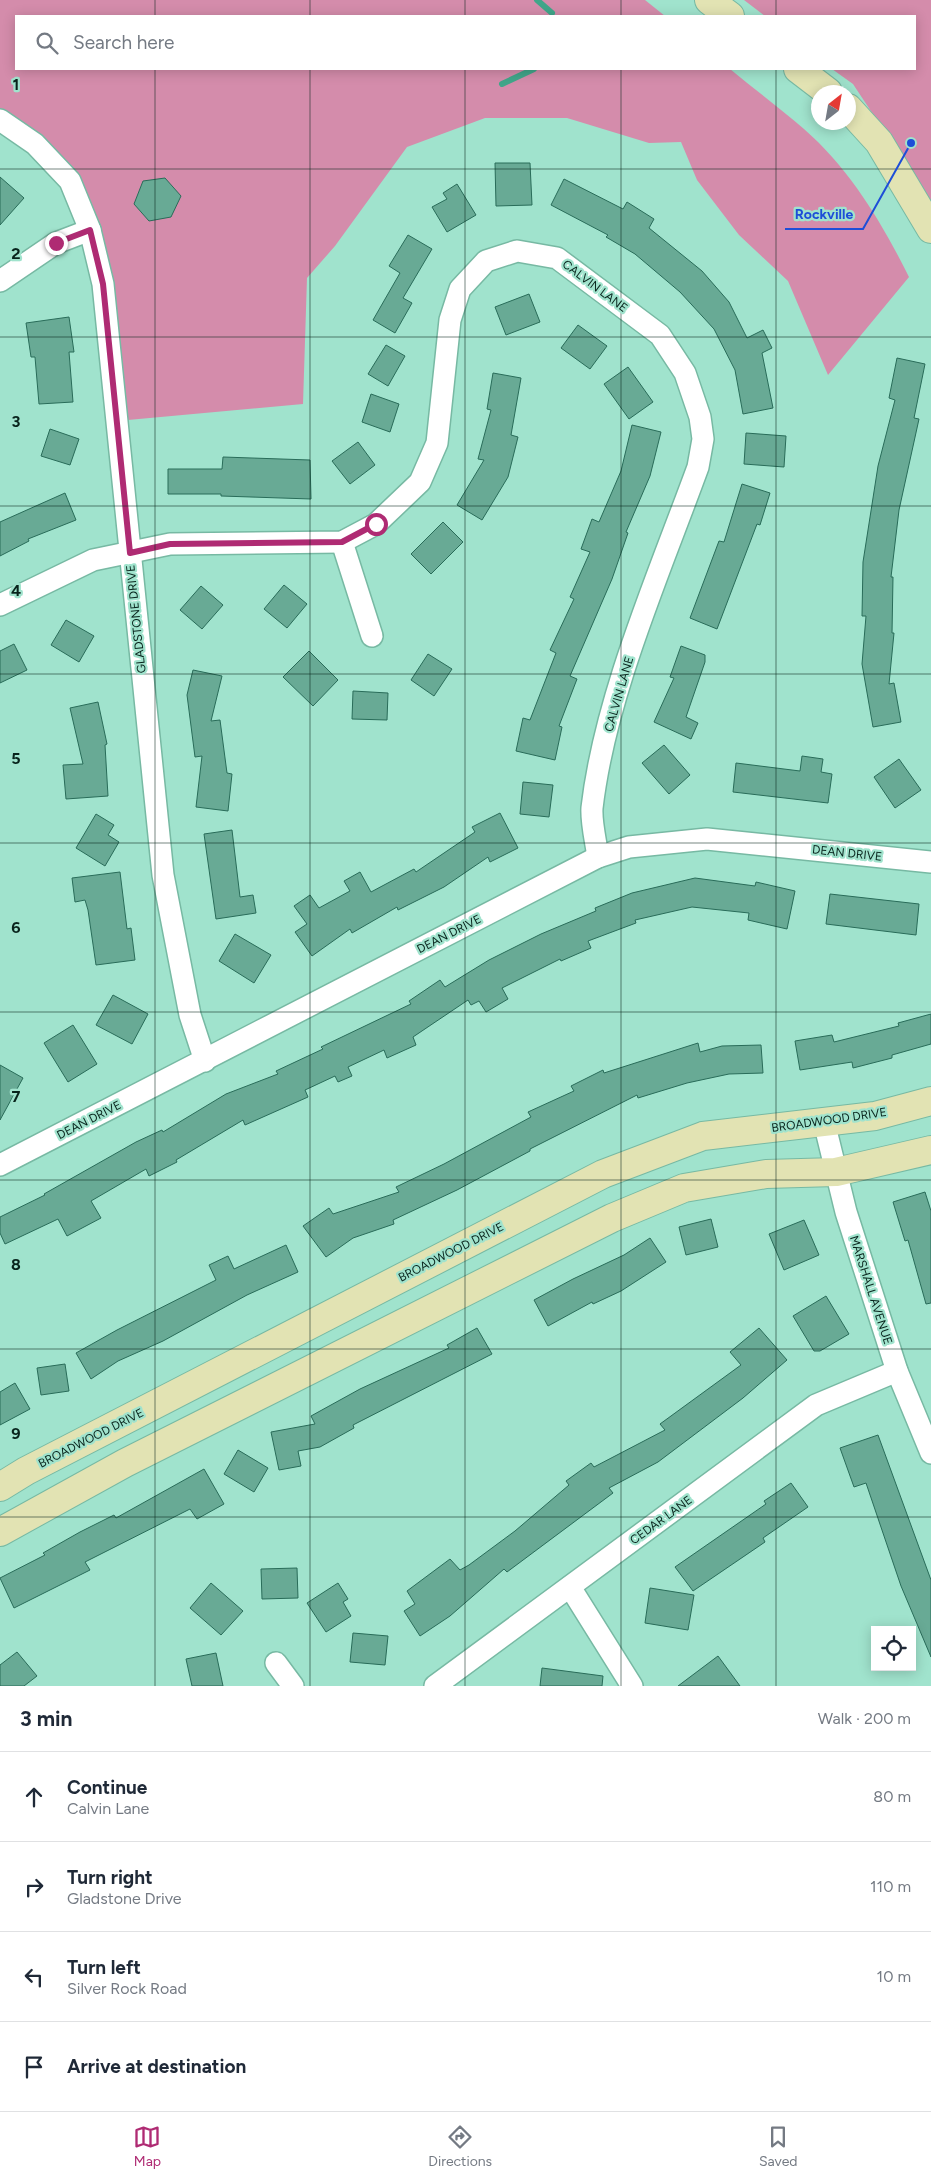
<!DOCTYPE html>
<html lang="en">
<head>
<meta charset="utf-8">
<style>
	:root { --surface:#fff; --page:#f6f6f7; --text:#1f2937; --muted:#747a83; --line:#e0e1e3; --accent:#af2b73 }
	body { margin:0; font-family:Figtree,sans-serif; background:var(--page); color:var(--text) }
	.controls { position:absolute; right:15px; bottom:15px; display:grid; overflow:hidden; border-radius:0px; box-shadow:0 2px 12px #0003 }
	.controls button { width:45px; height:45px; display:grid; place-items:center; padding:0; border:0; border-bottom:1px solid var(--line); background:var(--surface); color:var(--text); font:25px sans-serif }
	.compass { position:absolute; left:811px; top:85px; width:45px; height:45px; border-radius:50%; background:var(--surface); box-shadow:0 2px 12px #0003; rotate:31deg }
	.stop { position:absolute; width:15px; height:15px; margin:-11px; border:4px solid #af2b73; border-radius:50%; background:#fff }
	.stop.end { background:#af2b73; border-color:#fff; box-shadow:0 1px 5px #0008 }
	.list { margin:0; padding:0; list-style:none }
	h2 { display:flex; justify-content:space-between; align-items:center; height:65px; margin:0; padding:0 20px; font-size:21px }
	h2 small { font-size:16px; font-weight:400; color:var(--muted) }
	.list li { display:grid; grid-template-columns:32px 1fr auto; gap:15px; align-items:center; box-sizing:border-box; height:90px; padding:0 20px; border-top:1px solid var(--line) }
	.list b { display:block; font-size:19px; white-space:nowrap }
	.list p { margin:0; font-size:16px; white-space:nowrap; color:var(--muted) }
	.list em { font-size:16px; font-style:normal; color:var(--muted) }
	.icon { flex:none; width:28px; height:28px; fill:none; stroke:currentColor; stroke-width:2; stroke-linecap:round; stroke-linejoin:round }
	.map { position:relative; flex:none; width:931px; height:1686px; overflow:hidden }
	.search { position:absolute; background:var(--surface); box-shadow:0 2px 12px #0003; left:15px; right:15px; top:15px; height:55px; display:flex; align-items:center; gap:12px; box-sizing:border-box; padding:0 18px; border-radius:0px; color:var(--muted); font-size:19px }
	.sheet { height:425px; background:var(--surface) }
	nav { display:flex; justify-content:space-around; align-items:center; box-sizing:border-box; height:70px; border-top:1px solid var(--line); background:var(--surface); font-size:14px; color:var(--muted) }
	nav a { display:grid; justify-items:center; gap:2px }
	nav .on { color:var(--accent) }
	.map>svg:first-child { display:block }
</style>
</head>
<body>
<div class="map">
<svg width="931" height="1686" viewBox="0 0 931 1686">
	<rect width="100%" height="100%" fill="#a0e3cd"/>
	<!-- green -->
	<g fill="#d48cab">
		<path d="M0,0H645L665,16H16V69H730C754,89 780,108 804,129C850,169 882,223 909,277L828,375L788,281L739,235L697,180L681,142L649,143L567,118H485L407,147L335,246L307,278L303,404L117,421L103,284L70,181L0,120Z"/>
		<polygon points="744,0 931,0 931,202 853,84 832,69 915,69 915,16 765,16"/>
	</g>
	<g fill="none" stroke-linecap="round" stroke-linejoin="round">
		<!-- stream -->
		<g stroke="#41a68a" stroke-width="6">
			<polyline points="537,0 552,13"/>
			<polyline points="502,84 534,69"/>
		</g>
	</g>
	<!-- building -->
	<g fill="#68aa95" stroke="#296c59">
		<polygon points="495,163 530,163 532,205 496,206"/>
		<polygon points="0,177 24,198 0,225"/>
		<polygon points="165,178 181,196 171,217 149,221 134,204 143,181"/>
		<polygon points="564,179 623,209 627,202 654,219 649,228 702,271 729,302 747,338 763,330 772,348 762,353 773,408 743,414 735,370 714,329 680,292 635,254 606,237 608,235 551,205"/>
		<polygon points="457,184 476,215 447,232 432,207 447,199 443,193"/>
		<polygon points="408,235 432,249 403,298 412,303 395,333 373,320 400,273 389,266"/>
		<polygon points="529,294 540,322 506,335 495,307"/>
		<polygon points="69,317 74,352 69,352 73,402 39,404 35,357 31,357 26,323"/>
		<polygon points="578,325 607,346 590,369 561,348"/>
		<polygon points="386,345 405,356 388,386 368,374"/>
		<polygon points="897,358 925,364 914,418 919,419 899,510 891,577 893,577 892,633 894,633 889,684 894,683 901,722 873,727 862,664 866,616 862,616 863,562 878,466 895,400 889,398"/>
		<polygon points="628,367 653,402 629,419 604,384"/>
		<polygon points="493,373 521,378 511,435 518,437 508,477 482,520 457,505 484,460 478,459 491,410 487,409"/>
		<polygon points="371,394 399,404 390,432 362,422"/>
		<polygon points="632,425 661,432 650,476 626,532 628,533 612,579 570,676 577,679 559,726 562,727 555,760 516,751 523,718 530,720 556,653 550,650 574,599 570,597 590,552 581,549 592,519 599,522 621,471"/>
		<polygon points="50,429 79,439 70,465 41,456"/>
		<polygon points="746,433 786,436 784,467 744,464"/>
		<polygon points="358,442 375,465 350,484 332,461"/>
		<polygon points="223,457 310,460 311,499 221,496 221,494 168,494 168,469 222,469"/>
		<polygon points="742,484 770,493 760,525 757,524 717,629 690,618 719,541 724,542"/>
		<polygon points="65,493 76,520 28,539 29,541 0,556 0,522"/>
		<polygon points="443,522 463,542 431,574 411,554"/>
		<polygon points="284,585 307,604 287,628 264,609"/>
		<polygon points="201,586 223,605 202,629 180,610"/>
		<polygon points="66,620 94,636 79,662 51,645"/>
		<polygon points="14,644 27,670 0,683 0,651"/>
		<polygon points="681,646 705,655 705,662 686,717 698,723 691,739 654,722 674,678 670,677"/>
		<polygon points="309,651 338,680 313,706 283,677"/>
		<polygon points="428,654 452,669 434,696 411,680"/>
		<polygon points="193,670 222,676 211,721 220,720 227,773 232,774 228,811 196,807 202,756 195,757 187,695"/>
		<polygon points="353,691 388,693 387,720 352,719"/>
		<polygon points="98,702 107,744 105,745 108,796 66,799 63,765 83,764 70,708"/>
		<polygon points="664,745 690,775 669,794 642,763"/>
		<polygon points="802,756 823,759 821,772 832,774 828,803 733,792 736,763 800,771"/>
		<polygon points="899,759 921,790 895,808 874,777"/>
		<polygon points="523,782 553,785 549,817 520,814"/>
		<polygon points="500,813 518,848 490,862 488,857 444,887 398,910 397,907 352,933 350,929 312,956 295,932 307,924 294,906 310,895 319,908 350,891 344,881 360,872 371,892 414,869 416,872 475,832 472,827"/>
		<polygon points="96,814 114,825 108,835 119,842 105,866 76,848"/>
		<polygon points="232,830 240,897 253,895 256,913 216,919 204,834"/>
		<polygon points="120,872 127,929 131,928 135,960 96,965 88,910 85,900 75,902 72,878"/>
		<polygon points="695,878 755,886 756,882 795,891 787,929 748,920 749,913 692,907 635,920 636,923 588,941 591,948 561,961 560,959 502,988 508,999 486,1012 479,1001 471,1005 468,1000 413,1037 416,1045 387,1058 384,1050 348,1067 352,1076 338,1082 335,1076 305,1090 308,1097 245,1125 243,1120 176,1160 177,1162 149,1176 146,1169 91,1201 101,1218 67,1236 58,1219 5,1244 0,1233 0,1217 45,1195 44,1194 136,1142 162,1130 163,1132 226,1094 278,1074 276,1071 323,1049 321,1047 411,1004 409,1001 440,980 445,987 489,960 541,934 596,911 595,908 632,893"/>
		<polygon points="830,894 919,904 916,935 826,924"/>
		<polygon points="235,934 271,955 254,983 219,961"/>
		<polygon points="113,995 148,1014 132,1044 96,1025"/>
		<polygon points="931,1014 931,1044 892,1055 892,1058 853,1068 852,1062 800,1070 795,1041 832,1035 834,1042 899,1026 898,1023"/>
		<polygon points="73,1025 97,1064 68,1082 44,1043"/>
		<polygon points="698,1043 700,1052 722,1046 761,1045 763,1073 729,1074 687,1083 638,1098 637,1095 530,1149 530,1151 457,1190 393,1220 394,1224 353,1238 326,1257 303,1226 329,1208 333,1214 399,1192 396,1187 444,1164 531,1117 528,1112 574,1091 571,1086 603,1070 604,1073"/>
		<polygon points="0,1065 23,1078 0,1120"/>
		<polygon points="925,1192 931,1211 931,1303 926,1304 908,1240 905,1241 893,1202"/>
		<polygon points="711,1219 718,1247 686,1255 679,1227"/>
		<polygon points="804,1220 819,1255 784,1270 769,1234"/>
		<polygon points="650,1238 666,1262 621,1291 593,1304 592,1302 548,1326 534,1300 573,1279 624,1255"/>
		<polygon points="286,1245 298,1272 247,1295 163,1341 118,1361 91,1379 76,1353 117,1330 216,1280 209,1265 228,1256 234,1269"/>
		<polygon points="826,1296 849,1334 820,1351 814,1351 793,1316"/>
		<polygon points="477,1328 492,1354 353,1425 354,1428 320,1447 298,1451 301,1466 279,1470 271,1432 315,1424 311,1416 360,1389 449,1348 447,1345"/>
		<polygon points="759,1328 787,1360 743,1398 658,1462 609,1488 613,1493 507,1572 504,1569 450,1616 420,1636 404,1611 415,1604 407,1591 450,1559 460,1570 469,1565 515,1531 569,1485 566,1481 591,1463 594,1467 665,1430 660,1424 741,1365 730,1352"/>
		<polygon points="65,1364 69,1391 41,1395 37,1368"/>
		<polygon points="15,1383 30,1409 0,1425 0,1392"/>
		<polygon points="878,1435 931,1580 931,1657 901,1586 866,1483 854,1487 840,1448"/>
		<polygon points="238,1450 268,1468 254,1492 224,1474"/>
		<polygon points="204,1469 224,1504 197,1519 190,1509 85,1562 90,1570 14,1608 0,1578 45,1555 43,1553 80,1532 114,1515 116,1518"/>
		<polygon points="791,1483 808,1507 763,1538 765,1542 693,1591 675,1567 766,1504 764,1501"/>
		<polygon points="297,1568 298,1598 262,1599 261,1569"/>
		<polygon points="211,1583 243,1611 221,1635 190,1608"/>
		<polygon points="338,1583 348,1599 343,1602 351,1616 326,1632 307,1603"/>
		<polygon points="650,1588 694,1595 688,1630 645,1623"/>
		<polygon points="353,1633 388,1636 385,1665 350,1662"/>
		<polygon points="17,1652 37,1676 24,1686 0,1686 0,1665"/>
		<polygon points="216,1653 223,1686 192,1686 186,1659"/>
		<polygon points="718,1656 740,1686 678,1686"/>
		<polygon points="542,1668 603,1676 602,1686 540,1686"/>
	</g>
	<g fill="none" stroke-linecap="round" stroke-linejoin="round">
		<!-- street casing -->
		<g stroke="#77b9a3" stroke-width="24">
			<g id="street">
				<polyline points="0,120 35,144 70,181 90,230 103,284 163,875 190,1015 205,1061"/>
				<polyline points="0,281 56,243 90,230"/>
				<polyline points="342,542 372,636"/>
				<path d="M0,605L93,560L170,544L342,542L376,524L420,482L437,443L450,320L460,289L486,261L517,251L557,258L660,335L685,373L700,417L703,439L698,467C659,574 605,696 592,808C591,823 596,842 598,857"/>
				<polyline points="824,1122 846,1212 897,1371 931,1453"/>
				<polyline points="0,1165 598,857 629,847 707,839 931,862"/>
				<polyline points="570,1587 632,1686"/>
				<polyline points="276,1663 293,1686"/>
				<polyline points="435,1686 816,1405 897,1371"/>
			</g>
		</g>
		<!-- secondary casing -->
		<g stroke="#77b9a3" stroke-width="30">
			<g id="secondary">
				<polyline points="709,0 730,16"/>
				<polyline points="798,69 828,92"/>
				<polyline points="848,108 879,142 931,229"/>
				<polyline points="0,1487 26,1471 603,1174 703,1136 875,1116 931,1101"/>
				<polyline points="0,1532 125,1463 612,1218 684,1188 766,1174 836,1172 931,1150"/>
			</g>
		</g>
		<!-- street -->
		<use href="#street" stroke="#fff" stroke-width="21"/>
		<!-- secondary -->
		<use href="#secondary" stroke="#e2e3b3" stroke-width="28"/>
	</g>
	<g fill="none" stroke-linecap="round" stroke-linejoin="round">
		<!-- route -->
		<polyline stroke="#af2b73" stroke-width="6" points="56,243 90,230 103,284 130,553 170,544 342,542 376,524"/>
	</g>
	<!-- grid -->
	<path fill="none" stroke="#08241c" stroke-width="1" stroke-opacity="0.55" d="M155,0V16M310,0V16M465,0V16M621,0V16M776,0V16M155,69V1686M310,69V1686M465,69V1686M621,69V1686M776,69V1686M0,169H931M0,337H931M0,506H931M0,674H931M0,843H931M0,1012H931M0,1180H931M0,1349H931M0,1517H931"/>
	<g text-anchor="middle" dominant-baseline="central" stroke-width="4.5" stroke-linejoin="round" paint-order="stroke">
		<!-- street labels -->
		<g font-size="12" fill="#08241c" stroke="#a0e3cd">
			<text transform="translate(595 286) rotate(37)">CALVIN LANE</text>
			<text transform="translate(136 619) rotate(-96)">GLADSTONE DRIVE</text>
			<text transform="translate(619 694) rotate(-74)">CALVIN LANE</text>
			<text transform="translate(847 853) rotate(6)">DEAN DRIVE</text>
			<text transform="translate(449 934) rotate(-27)">DEAN DRIVE</text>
			<text transform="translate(89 1120) rotate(-27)">DEAN DRIVE</text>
			<text transform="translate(829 1120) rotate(-8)">BROADWOOD DRIVE</text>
			<text transform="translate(451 1252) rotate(-27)">BROADWOOD DRIVE</text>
			<text transform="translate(871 1290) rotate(72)">MARSHALL AVENUE</text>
			<text transform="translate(91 1438) rotate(-27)">BROADWOOD DRIVE</text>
			<text transform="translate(661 1520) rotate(-36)">CEDAR LANE</text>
		</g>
	</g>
	<g font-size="16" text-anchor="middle" font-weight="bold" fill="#08241c" stroke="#a0e3cd" stroke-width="4.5" stroke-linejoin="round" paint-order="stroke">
		<text x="16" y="90">1</text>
		<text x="16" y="259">2</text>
		<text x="16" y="427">3</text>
		<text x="16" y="596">4</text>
		<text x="16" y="764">5</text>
		<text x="16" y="933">6</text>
		<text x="16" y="1102">7</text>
		<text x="16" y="1270">8</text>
		<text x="16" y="1439">9</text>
	</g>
	<!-- callouts -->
	<path fill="none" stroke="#1d4ed8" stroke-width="2" d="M911 143L863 229H785"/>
	<circle fill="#1d4ed8" stroke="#a0e3cd" stroke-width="2" cx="911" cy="143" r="5"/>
	<g font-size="14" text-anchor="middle" font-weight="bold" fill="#1d4ed8" stroke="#a0e3cd" stroke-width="4.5" stroke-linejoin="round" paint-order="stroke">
		<text x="824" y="219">Rockville</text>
	</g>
</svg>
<div class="controls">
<button><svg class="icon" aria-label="locate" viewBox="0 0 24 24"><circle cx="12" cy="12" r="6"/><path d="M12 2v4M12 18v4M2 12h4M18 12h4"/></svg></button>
</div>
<svg class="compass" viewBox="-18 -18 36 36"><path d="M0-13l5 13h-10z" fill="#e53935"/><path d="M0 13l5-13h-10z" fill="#747a83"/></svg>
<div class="stop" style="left:376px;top:524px"></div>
<div class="stop end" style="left:56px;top:243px"></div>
<div class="search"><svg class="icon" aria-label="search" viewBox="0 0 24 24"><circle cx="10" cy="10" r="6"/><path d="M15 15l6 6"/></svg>Search here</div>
</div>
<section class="sheet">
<h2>3 min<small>Walk · 200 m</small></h2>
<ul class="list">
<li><svg class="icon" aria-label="ahead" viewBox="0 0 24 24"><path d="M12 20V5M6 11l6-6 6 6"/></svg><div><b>Continue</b><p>Calvin Lane</p></div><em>80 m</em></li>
<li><svg class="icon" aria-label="right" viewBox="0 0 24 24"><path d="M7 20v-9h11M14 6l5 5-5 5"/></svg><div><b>Turn right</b><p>Gladstone Drive</p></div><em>110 m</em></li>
<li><svg class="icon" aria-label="left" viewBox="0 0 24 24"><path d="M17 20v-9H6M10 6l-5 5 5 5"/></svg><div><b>Turn left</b><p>Silver Rock Road</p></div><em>10 m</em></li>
<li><svg class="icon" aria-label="arrive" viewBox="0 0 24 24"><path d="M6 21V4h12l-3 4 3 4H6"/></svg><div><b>Arrive at destination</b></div></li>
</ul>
</section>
<nav>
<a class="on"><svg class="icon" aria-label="map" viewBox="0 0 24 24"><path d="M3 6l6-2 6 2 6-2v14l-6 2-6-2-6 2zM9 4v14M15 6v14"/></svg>Map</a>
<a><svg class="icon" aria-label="directions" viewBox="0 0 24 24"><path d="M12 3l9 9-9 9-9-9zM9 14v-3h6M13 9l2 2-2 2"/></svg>Directions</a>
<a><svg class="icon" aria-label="saved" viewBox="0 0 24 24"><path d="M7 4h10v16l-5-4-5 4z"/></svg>Saved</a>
</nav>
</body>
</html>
